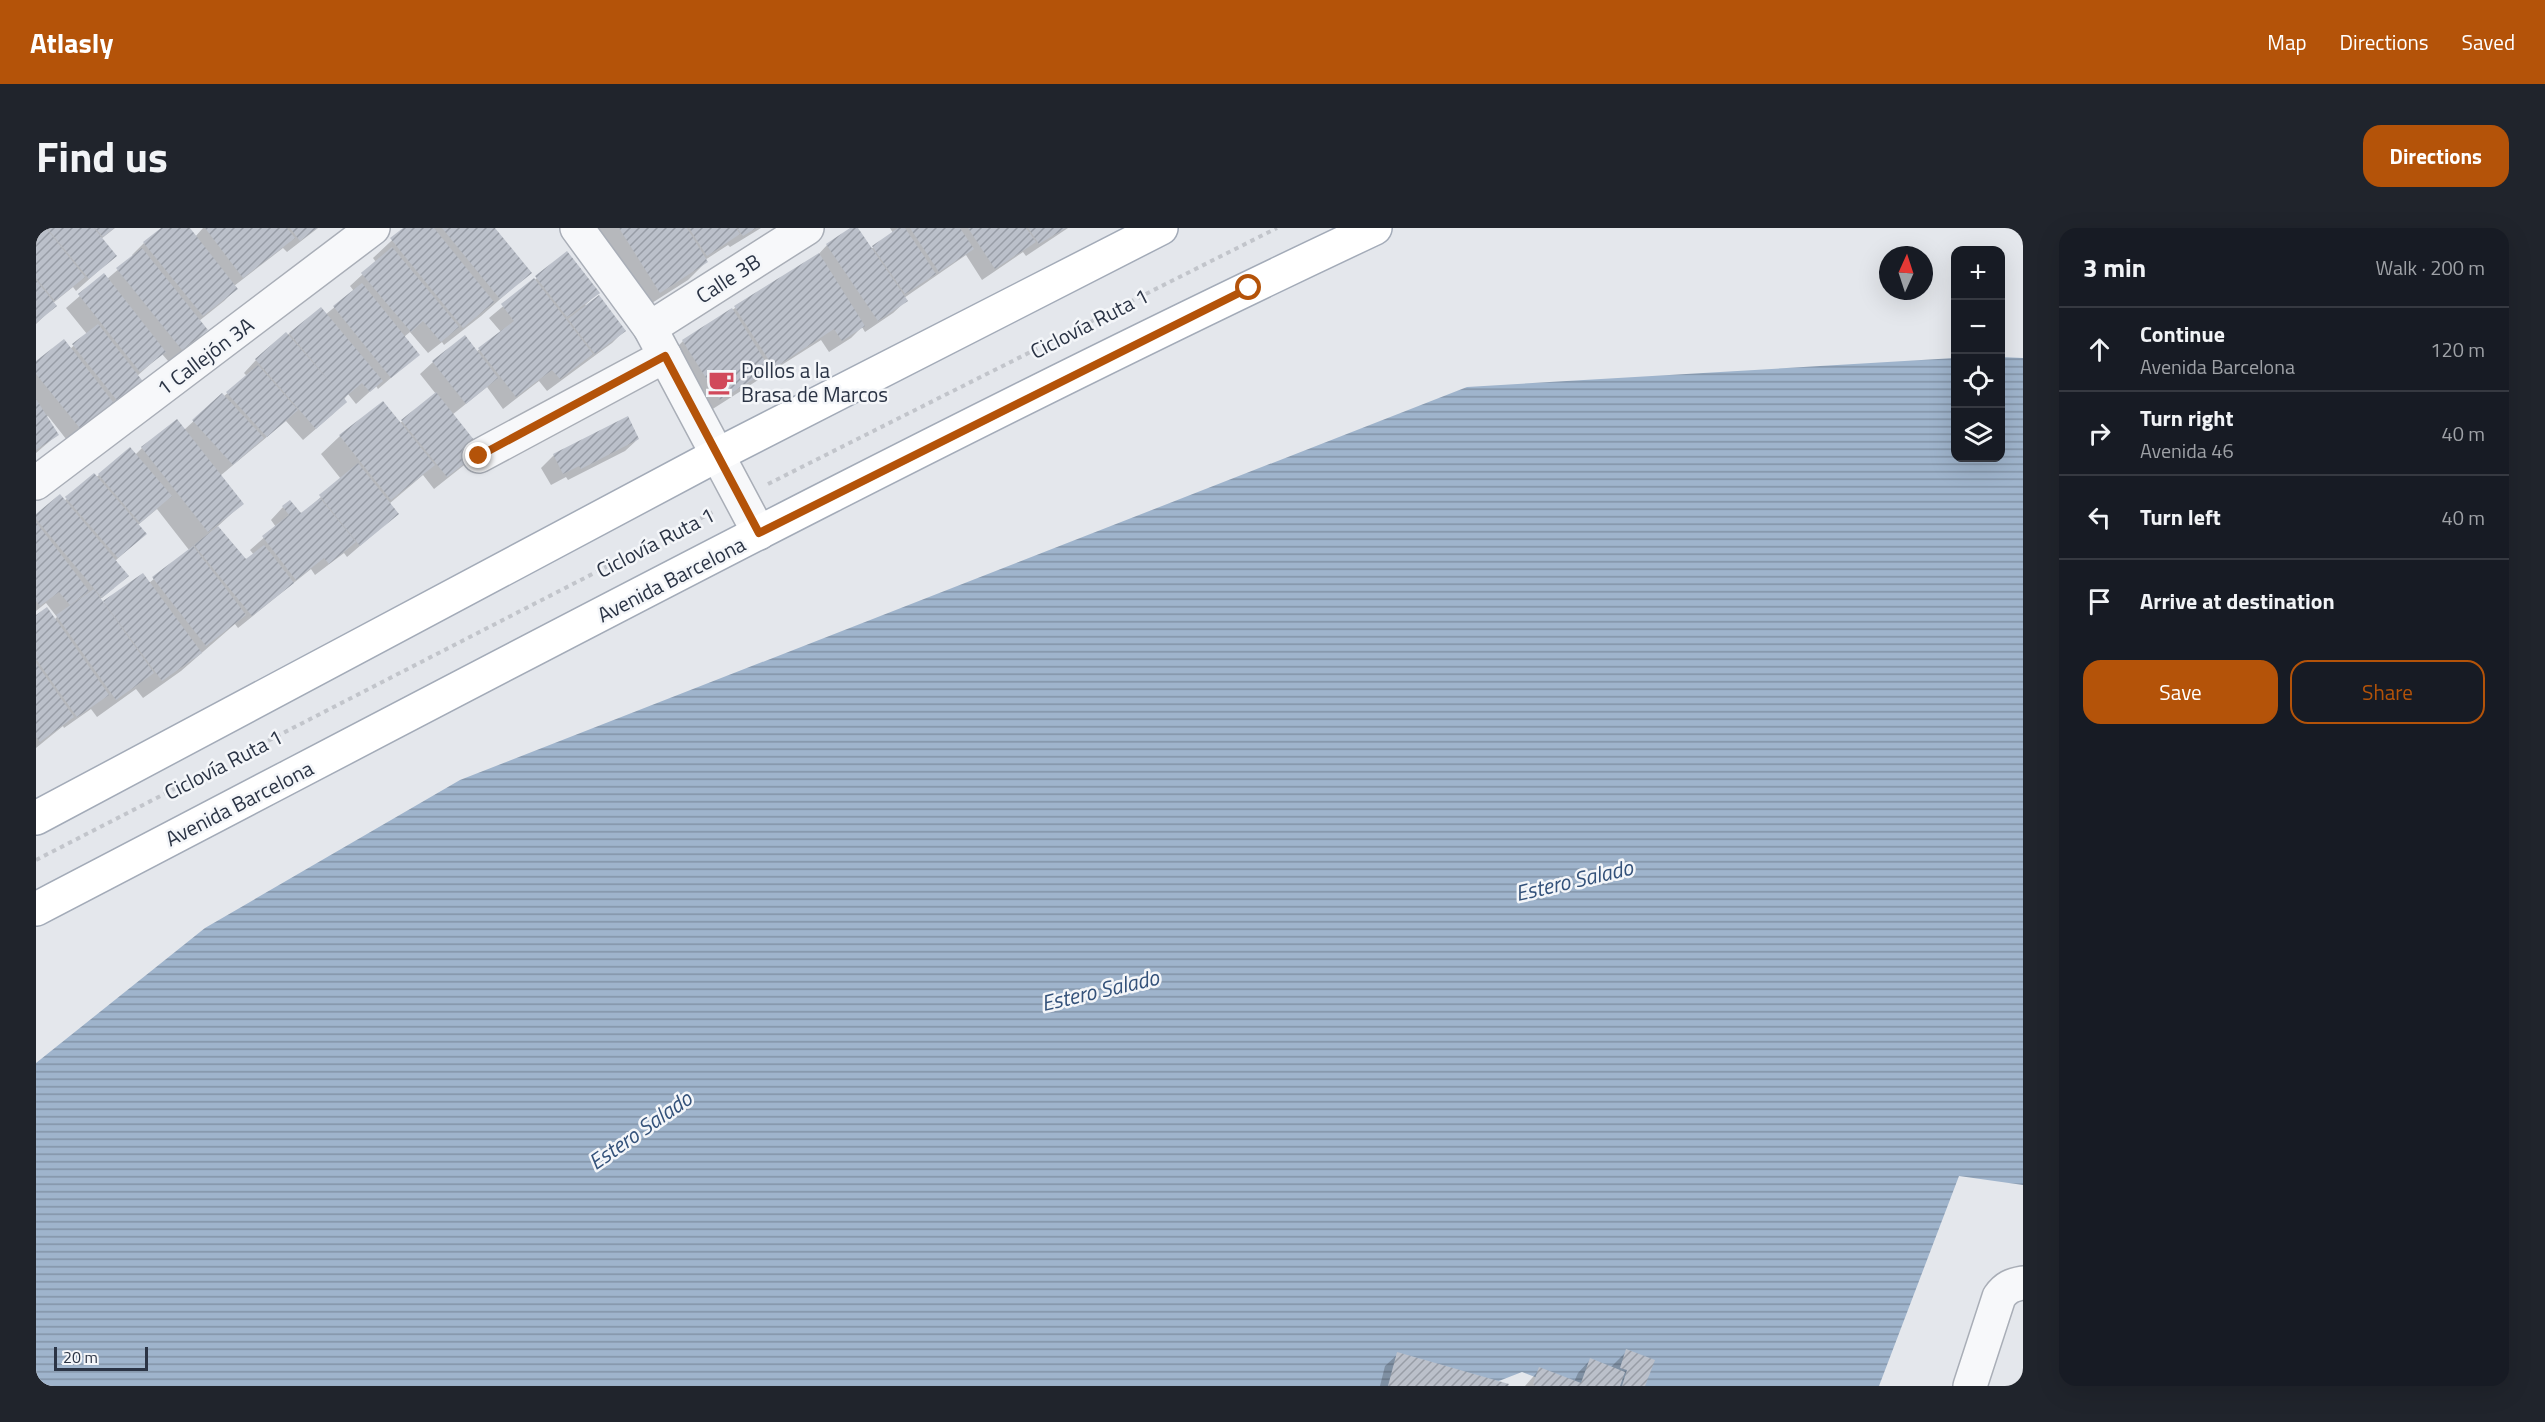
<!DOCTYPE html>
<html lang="en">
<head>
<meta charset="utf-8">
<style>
	:root { --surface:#171b24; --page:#20242c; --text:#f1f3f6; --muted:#9ea1a6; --line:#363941; --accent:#b45309 }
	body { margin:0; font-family:"Titillium Web",sans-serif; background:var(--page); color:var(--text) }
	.controls { position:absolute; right:18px; top:18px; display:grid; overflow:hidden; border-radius:12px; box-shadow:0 6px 24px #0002 }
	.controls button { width:54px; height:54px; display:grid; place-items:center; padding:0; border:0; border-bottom:2px solid var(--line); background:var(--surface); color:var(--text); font:30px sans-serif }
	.compass { position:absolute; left:1843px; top:18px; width:54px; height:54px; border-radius:50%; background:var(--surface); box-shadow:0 6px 24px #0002; rotate:3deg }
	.scale { position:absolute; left:18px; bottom:15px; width:94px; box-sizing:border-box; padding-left:6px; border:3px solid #2b3445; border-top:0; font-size:16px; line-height:21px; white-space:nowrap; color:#2b3445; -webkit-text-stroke:4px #f4f6f9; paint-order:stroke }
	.stop { position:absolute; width:18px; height:18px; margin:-14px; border:4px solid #b45309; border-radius:50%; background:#fff }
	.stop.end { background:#b45309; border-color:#fff; box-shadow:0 2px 6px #0008 }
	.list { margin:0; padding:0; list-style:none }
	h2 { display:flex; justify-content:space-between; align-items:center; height:78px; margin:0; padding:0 24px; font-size:26px }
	h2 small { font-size:20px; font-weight:400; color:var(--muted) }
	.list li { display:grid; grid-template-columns:39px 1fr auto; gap:18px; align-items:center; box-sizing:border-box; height:84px; padding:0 24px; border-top:2px solid var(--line) }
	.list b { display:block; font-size:22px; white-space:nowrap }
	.list p { margin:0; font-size:20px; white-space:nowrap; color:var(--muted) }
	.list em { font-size:20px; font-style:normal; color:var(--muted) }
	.actions { display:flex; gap:12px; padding:18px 24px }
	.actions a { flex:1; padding:14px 0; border:2px solid var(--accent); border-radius:18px; text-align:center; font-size:21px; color:var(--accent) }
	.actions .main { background:var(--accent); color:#fff }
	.icon { flex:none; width:33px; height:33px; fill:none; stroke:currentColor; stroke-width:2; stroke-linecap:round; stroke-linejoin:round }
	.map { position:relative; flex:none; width:1987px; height:1158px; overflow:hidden; border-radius:18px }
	header { display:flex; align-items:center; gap:36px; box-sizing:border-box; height:84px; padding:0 30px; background:var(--accent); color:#fff }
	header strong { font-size:28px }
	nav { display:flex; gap:33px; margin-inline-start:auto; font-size:21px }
	.intro { display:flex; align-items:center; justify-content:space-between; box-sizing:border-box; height:144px; padding:0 36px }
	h1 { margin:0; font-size:42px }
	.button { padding:15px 27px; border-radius:18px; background:var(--accent); color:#fff; font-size:21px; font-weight:700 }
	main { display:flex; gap:36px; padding:0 36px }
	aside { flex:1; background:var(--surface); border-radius:18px; box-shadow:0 6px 24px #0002 }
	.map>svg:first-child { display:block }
</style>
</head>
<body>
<header>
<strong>Atlasly</strong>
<nav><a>Map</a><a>Directions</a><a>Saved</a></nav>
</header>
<div class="intro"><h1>Find us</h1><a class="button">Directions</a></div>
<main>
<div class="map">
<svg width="1987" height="1158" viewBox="0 0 1987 1158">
	<defs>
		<pattern id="water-rules" width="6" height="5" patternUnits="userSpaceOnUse" patternTransform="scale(1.5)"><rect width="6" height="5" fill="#9fb4cc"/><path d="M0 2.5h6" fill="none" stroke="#8293a7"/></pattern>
		<pattern id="building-hatch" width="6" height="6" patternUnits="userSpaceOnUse" patternTransform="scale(1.5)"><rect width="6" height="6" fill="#bbc0ca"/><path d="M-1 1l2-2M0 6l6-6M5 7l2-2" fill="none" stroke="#989da6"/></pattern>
	</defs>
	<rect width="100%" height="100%" fill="#e4e7ec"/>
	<!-- water -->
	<polygon fill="url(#water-rules)" points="1965,129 1987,130 1987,957 1923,948 1843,1158 1522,1158 1486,1144 1450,1158 0,1158 0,835 169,700 424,552 1431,159 1919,130 1920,230 1964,230"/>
	<!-- shadow -->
	<g fill="#0003" fill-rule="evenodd">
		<polygon points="0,0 79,0 65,11 79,28 40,63 37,59 17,75 19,78 0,96"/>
		<polygon points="127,0 152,0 159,9 167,0 282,0 251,24 247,20 198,58 200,61 188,73 163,93 170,102 158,115 133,134 126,126 101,148 107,156 34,216 12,188 10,189 21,207 0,225 0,135 34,121 51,106 30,80 68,47 71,51 97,29 96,27 108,15"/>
		<path d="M369,0H457L494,45L445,88L408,117L406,114L392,125L374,104L368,109L382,127L342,161L340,158L320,176L312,166L297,186L267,212L250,193L184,248L206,276L181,299L210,333L218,327L214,322L240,299L235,292L247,279L254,274L265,287L305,251L285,226L304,208L363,196L400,166L384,146L397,134L440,124L465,104L453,90L531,25L562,65L549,77L588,103L576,115L511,163L503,153L467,181L451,159L416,187L432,234L398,261L387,247L353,276L361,286L311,329L308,325L279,347L275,341L202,400L199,396L145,443L107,470L100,461L61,489L55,481L28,500L27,498L0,520V388L18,392L21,389L10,375L0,383V288L28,273L63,247L99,227L106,220L148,202L186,167L187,169L211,148L208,145L220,132L284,81L289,87L318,63L314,58L340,34L337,30ZM121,281L153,322L113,355L66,376L63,372L78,360L79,333L109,306L102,297Z"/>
		<polygon points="553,0 725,0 694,19 692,17 669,32 670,34 652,52 605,82"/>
		<polygon points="817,0 820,0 835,21 857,5 854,0 1032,0 990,28 987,24 946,52 930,27 868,70 870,73 857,85 829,104 826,99 815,110 793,124 785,112 672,184 635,125 647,113 780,29 791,17"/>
		<polygon points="602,211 589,223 532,252 530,249 515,257 505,240 518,227"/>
		<polygon points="1591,1123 1607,1158 1489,1158 1504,1141 1538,1154 1542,1145 1554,1132 1574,1140"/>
		<polygon points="1362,1126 1470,1158 1344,1158 1349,1138"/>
	</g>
	<!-- building -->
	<g fill="url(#building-hatch)">
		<polygon points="0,0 10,0 49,49 19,73 0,50"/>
		<polygon points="11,0 58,0 81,28 53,51"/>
		<polygon points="59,0 78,0 67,9"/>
		<polygon points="125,0 154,0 202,61 167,88 107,14"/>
		<polygon points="169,0 251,0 259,10 207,50"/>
		<polygon points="254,0 281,0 264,13"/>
		<polygon points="367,0 398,0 458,74 427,100 354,10"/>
		<polygon points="406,0 459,0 496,45 464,71"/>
		<polygon points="583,0 651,0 672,34 624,65"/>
		<polygon points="653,0 700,0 704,6 671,28"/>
		<polygon points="701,0 720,0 707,8"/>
		<polygon points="814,0 822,0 872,73 842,93 790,16"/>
		<polygon points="862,0 869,0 900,46 869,66 836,18"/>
		<polygon points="874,0 924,0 938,21 903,44"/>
		<polygon points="932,0 990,0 1000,14 959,41"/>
		<polygon points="992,0 1030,0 1003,16"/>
		<polygon points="356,19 423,99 405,114 387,93 375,104 325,45"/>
		<polygon points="106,20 172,102 146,122 80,40"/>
		<polygon points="531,23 564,65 531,89 499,48"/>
		<polygon points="783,25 829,98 806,113 798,101 738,140 698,78"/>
		<polygon points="68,45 130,124 104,144 42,66"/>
		<polygon points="498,50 557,126 524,151 516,142 480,169 442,120 478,93 465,76"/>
		<polygon points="0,52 21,78 0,95"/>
		<polygon points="326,55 384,127 355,150 297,78"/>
		<polygon points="563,67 590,103 559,126 532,91"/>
		<polygon points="285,79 347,153 334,164 326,155 308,170 311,174 280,201 219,131 250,104 300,161 253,105"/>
		<polygon points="696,80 734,141 684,172 646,112"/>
		<polygon points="62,96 109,156 84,176 36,116"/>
		<polygon points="429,107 462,150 430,176 396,133"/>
		<polygon points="28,111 80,178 47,204 0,146 0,133"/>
		<polygon points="222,137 262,182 231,209 190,164"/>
		<polygon points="400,164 446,222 411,249 365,192"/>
		<polygon points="186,165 228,210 197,237 156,192"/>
		<polygon points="0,171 23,207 0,222"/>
		<polygon points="347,173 399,237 355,272 303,207"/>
		<polygon points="592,188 603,211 545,241 543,238 527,246 517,226"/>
		<polygon points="141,191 208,276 172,304 105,219"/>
		<polygon points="94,219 136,268 104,295 62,246"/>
		<polygon points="322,235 363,286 324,318 283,267"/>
		<polygon points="58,245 111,306 82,330 29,269"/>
		<polygon points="24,266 93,348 66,370 0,291 0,286"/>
		<polygon points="284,270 320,314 293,336 288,330 260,352 226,308 253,287 246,278 254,272 265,285"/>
		<polygon points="0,294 53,363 34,377 23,364 4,378 0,373"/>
		<polygon points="182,298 210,331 228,317 258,355 216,388 158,317"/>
		<polygon points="157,318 210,387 170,418 116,349"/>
		<polygon points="107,345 166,425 126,453 67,373"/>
		<polygon points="58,361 118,445 80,472 20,387"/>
		<polygon points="11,379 73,467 41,489 0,431 0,387"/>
		<polygon points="0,435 38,489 4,514 0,509"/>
		<polygon points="1590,1121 1619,1132 1609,1158 1586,1158 1591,1142 1584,1140"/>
		<polygon points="1361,1124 1473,1156 1472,1158 1352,1158"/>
		<polygon points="1554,1130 1589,1144 1584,1158 1499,1158 1497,1156 1503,1139 1545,1155"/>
	</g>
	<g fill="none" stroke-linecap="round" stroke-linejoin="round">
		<!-- minor casing -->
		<g stroke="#a9aeb7" stroke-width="36">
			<g id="minor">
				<polyline points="541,0 614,100 723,305"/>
				<polyline points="614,100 771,0"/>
				<polyline points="443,228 629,128"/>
				<polyline points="0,255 337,0"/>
				<path d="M1934,1158L1963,1069C1970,1059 1976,1057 1987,1055"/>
			</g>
		</g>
		<!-- major casing -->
		<g stroke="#a3abb8" stroke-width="36">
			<g id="major">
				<polyline points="0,590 683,226 1125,0"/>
				<path d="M0,681C444,450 886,213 1339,0"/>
			</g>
		</g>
		<!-- path -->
		<g stroke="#c2c5cb" stroke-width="4" stroke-dasharray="4.5 4.5" stroke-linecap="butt">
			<polyline points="732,256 1241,0"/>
			<polyline points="0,632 677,284"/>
		</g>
		<!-- minor -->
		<use href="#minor" stroke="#f7f8fa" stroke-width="33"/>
		<!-- major -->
		<use href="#major" stroke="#fff" stroke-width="33"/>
	</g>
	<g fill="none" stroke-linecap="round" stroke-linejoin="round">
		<!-- route -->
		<polyline stroke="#b45309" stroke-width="8" points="443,228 629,128 723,305 1213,60"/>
	</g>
	<!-- icons -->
	<defs>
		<g id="cafe-bare" transform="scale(2.07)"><path d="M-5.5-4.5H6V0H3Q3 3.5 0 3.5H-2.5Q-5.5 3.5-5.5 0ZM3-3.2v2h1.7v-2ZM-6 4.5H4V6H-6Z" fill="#d1495b" stroke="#f4f6f9" stroke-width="2.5" paint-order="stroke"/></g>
	</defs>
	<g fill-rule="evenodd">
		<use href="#cafe-bare" x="685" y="154"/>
	</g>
	<g text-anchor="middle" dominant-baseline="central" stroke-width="5" stroke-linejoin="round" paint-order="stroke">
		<!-- street labels -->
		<g font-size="21" fill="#2b3445" stroke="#f4f6f9">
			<text transform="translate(692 50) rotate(-33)">Calle 3B</text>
			<text transform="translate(1053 95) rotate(-27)">Ciclovía Ruta 1</text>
			<text transform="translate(169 128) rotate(-37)">1 Callejón 3A</text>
			<text transform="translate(619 314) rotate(-27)">Ciclovía Ruta 1</text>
			<text transform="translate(635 351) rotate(-27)">Avenida Barcelona</text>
			<text transform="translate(187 536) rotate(-27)">Ciclovía Ruta 1</text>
			<text transform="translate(203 575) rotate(-27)">Avenida Barcelona</text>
		</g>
		<!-- poi labels -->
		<g font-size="21" fill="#2b3445" stroke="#f4f6f9" text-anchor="start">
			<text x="705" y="142">Pollos a la<tspan x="705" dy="24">Brasa de Marcos</tspan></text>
		</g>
		<!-- water labels -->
		<g font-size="22" font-style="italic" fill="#34527a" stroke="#f4f6f9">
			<text transform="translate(1538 652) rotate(-13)">Estero Salado</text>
			<text transform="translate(1064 762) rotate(-13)">Estero Salado</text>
			<text transform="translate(604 902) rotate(-35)">Estero Salado</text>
		</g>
	</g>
</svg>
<div class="controls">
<button>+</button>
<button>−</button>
<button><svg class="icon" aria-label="locate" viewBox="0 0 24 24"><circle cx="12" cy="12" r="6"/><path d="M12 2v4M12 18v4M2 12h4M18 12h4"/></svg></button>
<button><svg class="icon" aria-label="layers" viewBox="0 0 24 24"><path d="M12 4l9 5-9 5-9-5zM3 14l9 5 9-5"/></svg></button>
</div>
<svg class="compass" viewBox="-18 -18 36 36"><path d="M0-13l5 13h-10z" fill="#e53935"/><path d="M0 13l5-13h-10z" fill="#9ea1a6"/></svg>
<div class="scale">20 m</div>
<div class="stop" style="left:1213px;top:60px"></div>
<div class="stop end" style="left:443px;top:228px"></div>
</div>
<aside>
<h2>3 min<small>Walk · 200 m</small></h2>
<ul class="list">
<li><svg class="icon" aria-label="ahead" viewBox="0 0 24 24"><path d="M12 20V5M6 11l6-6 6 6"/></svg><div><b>Continue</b><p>Avenida Barcelona</p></div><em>120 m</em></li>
<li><svg class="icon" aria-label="right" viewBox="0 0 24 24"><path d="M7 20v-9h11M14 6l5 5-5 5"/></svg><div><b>Turn right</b><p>Avenida 46</p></div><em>40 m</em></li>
<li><svg class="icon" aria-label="left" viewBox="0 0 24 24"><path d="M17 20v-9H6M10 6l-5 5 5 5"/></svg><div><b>Turn left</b></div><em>40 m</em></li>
<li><svg class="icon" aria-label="arrive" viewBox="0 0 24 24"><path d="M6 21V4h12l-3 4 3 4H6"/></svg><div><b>Arrive at destination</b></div></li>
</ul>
<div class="actions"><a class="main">Save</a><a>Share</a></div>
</aside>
</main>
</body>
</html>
